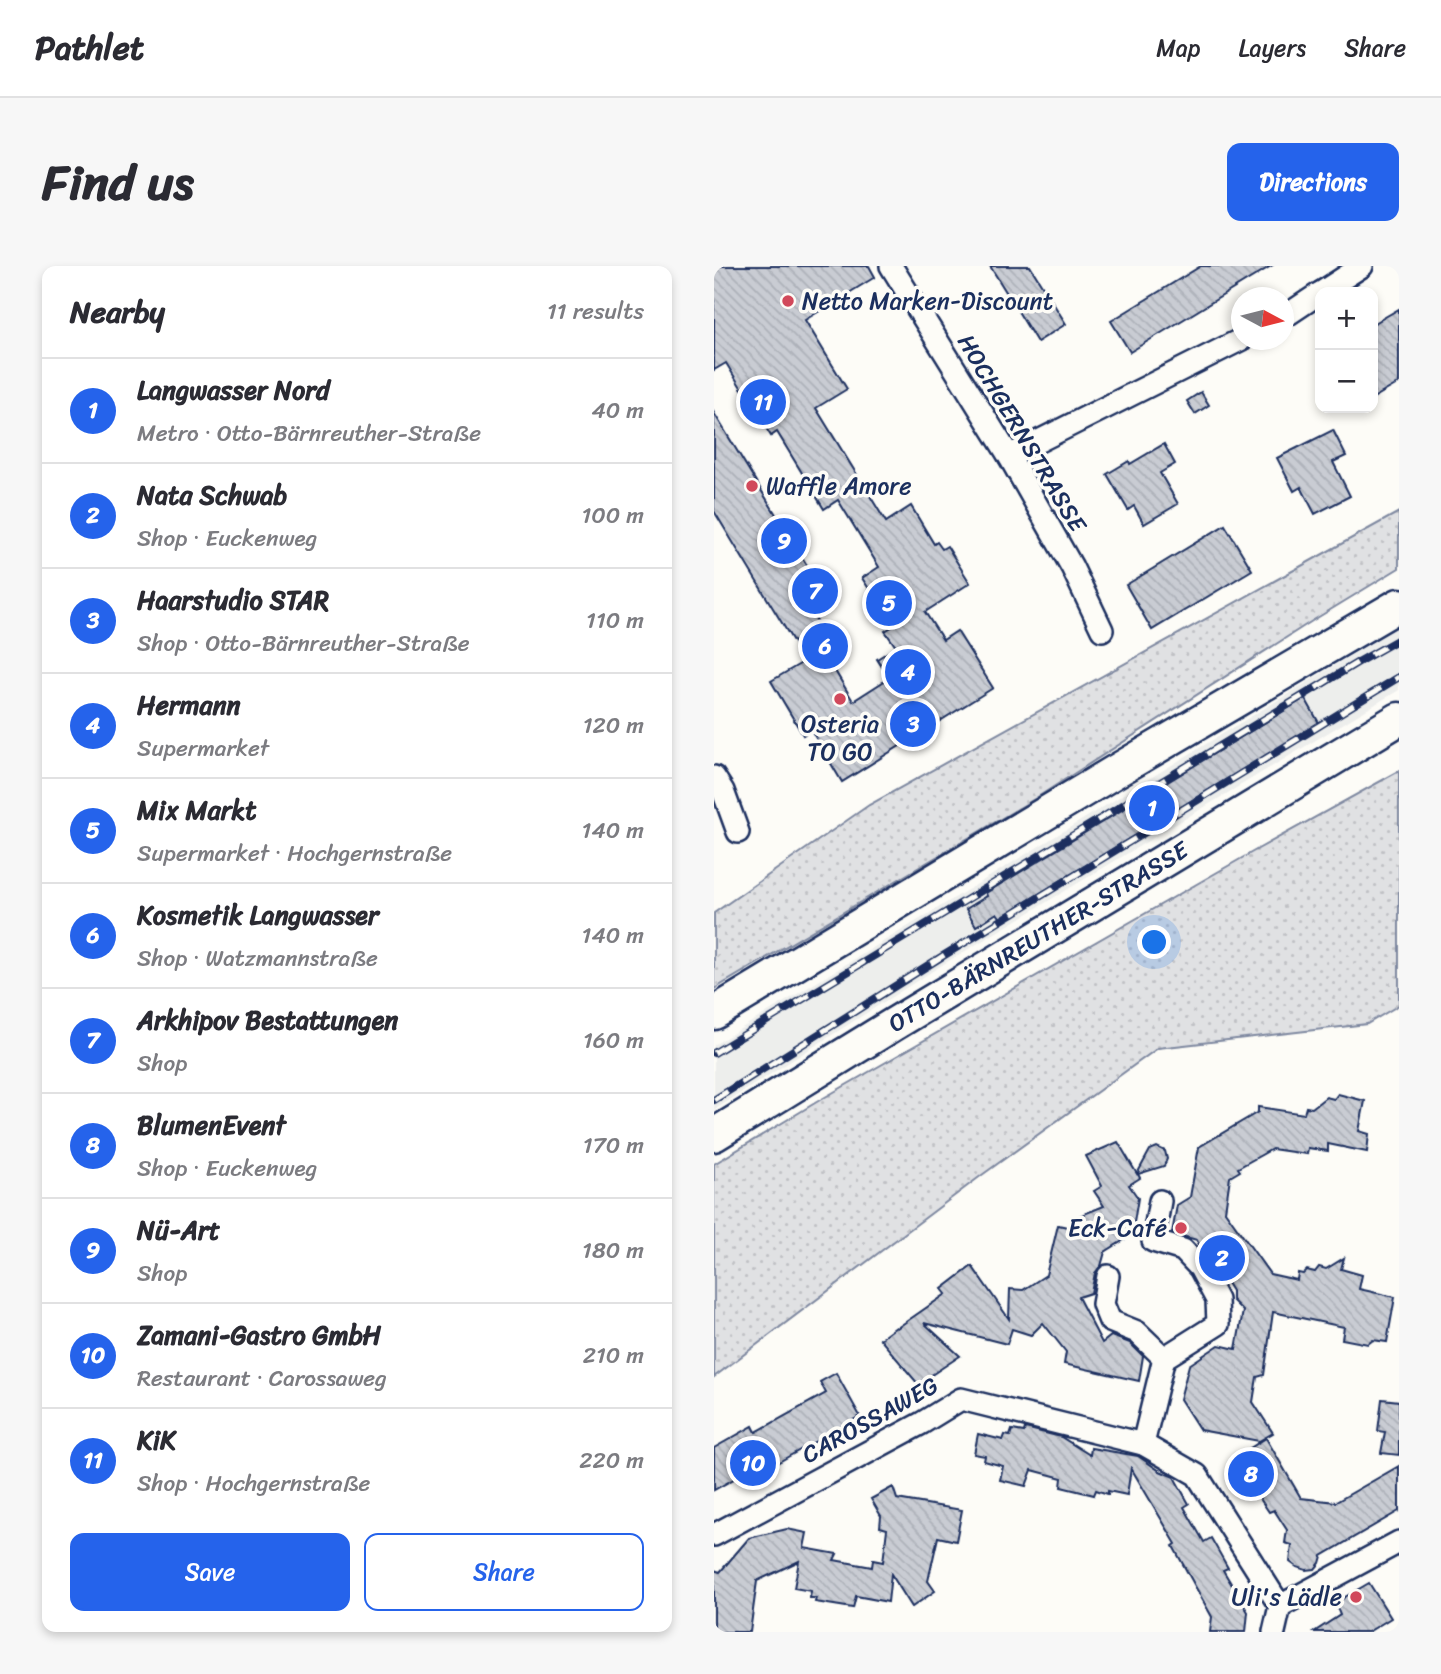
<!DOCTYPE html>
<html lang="en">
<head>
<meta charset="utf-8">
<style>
	:root { --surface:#fff; --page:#f7f7f7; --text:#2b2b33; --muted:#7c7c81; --line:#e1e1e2; --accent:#2563eb }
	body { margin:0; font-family:Sriracha,sans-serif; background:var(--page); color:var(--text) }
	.controls { position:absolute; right:21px; top:21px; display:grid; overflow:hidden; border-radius:14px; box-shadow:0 4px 10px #0003 }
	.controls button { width:63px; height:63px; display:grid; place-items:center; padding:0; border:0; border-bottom:2px solid var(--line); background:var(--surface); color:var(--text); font:35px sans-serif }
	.compass { position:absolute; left:517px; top:21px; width:63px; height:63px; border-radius:50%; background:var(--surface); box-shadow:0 4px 10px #0003; rotate:97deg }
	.you { position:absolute; left:441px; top:677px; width:24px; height:24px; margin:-18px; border:5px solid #fff; border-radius:50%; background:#1a73e8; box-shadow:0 0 0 10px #1a73e833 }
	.badge { display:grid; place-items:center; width:46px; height:46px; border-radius:50%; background:var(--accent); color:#fff; font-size:23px; font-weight:700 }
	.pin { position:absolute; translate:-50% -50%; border:4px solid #fff; box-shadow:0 2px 7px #0006 }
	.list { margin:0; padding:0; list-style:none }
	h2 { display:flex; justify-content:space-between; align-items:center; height:91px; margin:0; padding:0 28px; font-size:30px }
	h2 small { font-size:23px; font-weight:400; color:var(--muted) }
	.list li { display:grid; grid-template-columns:46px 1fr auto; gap:21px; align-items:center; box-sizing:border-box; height:105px; padding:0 28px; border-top:2px solid var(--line) }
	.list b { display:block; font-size:26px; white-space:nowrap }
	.list p { margin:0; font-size:23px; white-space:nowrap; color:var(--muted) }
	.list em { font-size:23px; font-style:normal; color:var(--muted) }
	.actions { display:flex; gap:14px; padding:21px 28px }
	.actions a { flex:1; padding:16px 0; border:2px solid var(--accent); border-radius:14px; text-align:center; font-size:24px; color:var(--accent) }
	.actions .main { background:var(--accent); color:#fff }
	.map { position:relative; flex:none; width:685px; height:1366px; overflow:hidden; border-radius:14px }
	header { display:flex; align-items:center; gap:42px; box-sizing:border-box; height:98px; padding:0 35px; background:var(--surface); border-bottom:2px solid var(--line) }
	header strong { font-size:33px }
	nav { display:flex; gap:38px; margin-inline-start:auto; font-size:24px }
	.intro { display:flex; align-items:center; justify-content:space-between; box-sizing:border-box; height:168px; padding:0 42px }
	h1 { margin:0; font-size:49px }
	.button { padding:18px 32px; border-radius:14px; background:var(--accent); color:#fff; font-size:24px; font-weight:700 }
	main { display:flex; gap:42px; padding:0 42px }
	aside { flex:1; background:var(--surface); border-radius:14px; box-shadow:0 4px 10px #0003 }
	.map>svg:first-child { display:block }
</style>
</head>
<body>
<header>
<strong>Pathlet</strong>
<nav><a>Map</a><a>Layers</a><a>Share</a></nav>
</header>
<div class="intro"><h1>Find us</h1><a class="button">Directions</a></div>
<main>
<aside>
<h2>Nearby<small>11 results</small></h2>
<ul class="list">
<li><span class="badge">1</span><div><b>Langwasser Nord</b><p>Metro · Otto-Bärnreuther-Straße</p></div><em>40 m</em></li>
<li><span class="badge">2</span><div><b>Nata Schwab</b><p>Shop · Euckenweg</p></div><em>100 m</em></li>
<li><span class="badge">3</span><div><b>Haarstudio STAR</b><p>Shop · Otto-Bärnreuther-Straße</p></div><em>110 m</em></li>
<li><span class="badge">4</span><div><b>Hermann</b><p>Supermarket</p></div><em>120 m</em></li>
<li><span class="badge">5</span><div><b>Mix Markt</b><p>Supermarket · Hochgernstraße</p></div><em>140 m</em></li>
<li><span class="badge">6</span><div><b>Kosmetik Langwasser</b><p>Shop · Watzmannstraße</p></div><em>140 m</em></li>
<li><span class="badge">7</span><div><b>Arkhipov Bestattungen</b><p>Shop</p></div><em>160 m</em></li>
<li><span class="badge">8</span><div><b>BlumenEvent</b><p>Shop · Euckenweg</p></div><em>170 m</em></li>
<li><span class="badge">9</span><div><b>Nü-Art</b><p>Shop</p></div><em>180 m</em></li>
<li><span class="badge">10</span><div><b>Zamani-Gastro GmbH</b><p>Restaurant · Carossaweg</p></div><em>210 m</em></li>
<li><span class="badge">11</span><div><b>KiK</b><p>Shop · Hochgernstraße</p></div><em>220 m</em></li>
</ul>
<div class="actions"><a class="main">Save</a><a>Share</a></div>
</aside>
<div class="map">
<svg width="685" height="1366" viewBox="0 0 685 1366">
	<defs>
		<pattern id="grass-dots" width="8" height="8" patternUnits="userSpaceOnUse" patternTransform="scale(1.75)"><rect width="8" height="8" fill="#e0e1e3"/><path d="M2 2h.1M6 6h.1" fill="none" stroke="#c0c1c5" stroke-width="1.8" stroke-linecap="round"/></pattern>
		<pattern id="building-back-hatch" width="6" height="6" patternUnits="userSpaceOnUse" patternTransform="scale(1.75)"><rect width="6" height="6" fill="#c9ccd3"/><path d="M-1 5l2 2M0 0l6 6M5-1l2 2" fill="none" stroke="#acb0b8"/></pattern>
	</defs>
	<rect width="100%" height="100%" fill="#fdfcf7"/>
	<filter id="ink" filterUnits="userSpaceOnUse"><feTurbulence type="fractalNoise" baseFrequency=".0143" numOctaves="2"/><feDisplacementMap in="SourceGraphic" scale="14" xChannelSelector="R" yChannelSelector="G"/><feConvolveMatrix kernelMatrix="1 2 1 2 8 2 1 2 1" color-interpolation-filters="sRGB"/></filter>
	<g filter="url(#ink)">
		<!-- built -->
		<polygon fill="#edeeec" points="685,360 685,424 228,699 0,844 0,779"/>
		<!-- grass -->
		<g fill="url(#grass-dots)" stroke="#7e88a0" stroke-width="2">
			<polygon points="685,246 685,302 598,355 322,532 0,723 0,647 155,539"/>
			<polygon points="685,505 685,739 653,758 444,782 268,909 0,1111 0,898 106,834 542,584"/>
		</g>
		<!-- building -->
		<g fill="url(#building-back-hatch)" stroke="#1b2f5e" stroke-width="2">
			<polygon points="0,0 155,0 161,11 91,54 133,123 102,142 172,256 197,240 220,278 223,276 228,283 233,280 256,317 211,346 229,374 243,365 279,422 128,516 97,464 89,469 57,415 91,395 0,245 0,147 116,337 99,348 123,388 114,393 139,435 175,412 163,393 182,381 171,365 179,360 148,312 165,301 124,234 110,243 63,166 57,170 12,97 0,104"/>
			<polygon points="276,0 316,0 352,58 323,76"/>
			<polygon points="487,0 557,0 416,86 397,55"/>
			<polygon points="685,43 685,117 659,132 659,58"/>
			<polygon points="487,126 495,139 481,148 473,135"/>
			<polygon points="619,164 632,190 619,196 636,230 601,248 587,221 580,225 563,192"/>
			<polygon points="450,178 461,198 446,207 464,238 430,258 420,240 414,244 393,208 415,195 416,198"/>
			<polygon points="511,259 538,304 438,364 412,319"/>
			<polygon points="591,432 605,457 302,642 303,645 288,654 283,647 262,660 252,643 273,630 272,627"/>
			<polygon points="624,828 651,835 645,865 655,868 653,886 614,878 614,885 594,882 593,888 558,883 524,902 526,905 516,911 511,945 556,1008 583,1014 584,1007 589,1008 593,1004 601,1006 605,1001 612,1003 630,992 627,1003 648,1009 645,1023 681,1031 673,1076 659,1074 654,1078 628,1073 630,1061 559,1046 550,1109 543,1111 539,1136 559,1167 545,1175 486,1164 466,1133 475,1099 505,1079 522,1083 529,1045 518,1034 518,1025 508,1009 504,1009 501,1002 503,1000 495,985 486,981 483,974 458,967 463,939 476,931 485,881 544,846 544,841 590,848 592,841 598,842 612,831 620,833"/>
			<polygon points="404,876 423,908 436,884 443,881 451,885 453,893 450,900 424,908 426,912 415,919 424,932 418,969 391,986 387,1000 381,1007 377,1027 364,1031 388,1077 397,1070 416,1077 429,1090 425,1115 350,1098 352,1086 329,1057 317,1069 298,1063 293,1078 210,1057 246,1090 204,1118 166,1073 182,1061 183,1062 232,1028 228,1023 258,1000 295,1053 296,1023 309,1024 332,1009 344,959 363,963 365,950 390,940 380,925 388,920 372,890"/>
			<polygon points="122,1107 146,1150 63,1197 59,1191 0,1224 0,1182 39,1160 42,1166 112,1127 106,1116"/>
			<polygon points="668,1133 685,1135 685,1189 667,1187 671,1166 664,1165"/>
			<polygon points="311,1162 347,1171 376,1189 377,1182 424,1190 446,1205 460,1211 475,1238 470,1241 490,1276 497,1272 514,1302 509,1304 534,1346 532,1366 496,1366 498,1351 459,1280 462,1278 417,1202 413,1229 394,1225 394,1228 382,1224 380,1229 347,1221 348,1212 318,1204 312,1220 286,1214 289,1200 270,1195 271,1190 260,1188 264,1168 289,1174 291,1169 296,1170 298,1164 310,1166"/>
			<polygon points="552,1172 587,1232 622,1236 685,1200 685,1245 608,1290 606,1297 601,1303 592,1304 583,1301 576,1296 578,1279 571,1277 573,1264 560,1244 555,1246 519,1193"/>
			<polygon points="179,1221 183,1233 248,1244 242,1275 224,1271 214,1315 221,1325 198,1341 177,1308 174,1336 142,1330 139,1342 101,1336 102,1332 96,1332 97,1325 80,1322 85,1295 43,1315 36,1366 0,1366 0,1304 6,1306 35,1272 73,1263 93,1267 90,1282 123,1288 120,1294 158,1301 159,1294 169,1296 173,1263 166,1261 167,1250 157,1233"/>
			<polygon points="655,1317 677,1352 654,1366 600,1366 626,1349 621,1337"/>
		</g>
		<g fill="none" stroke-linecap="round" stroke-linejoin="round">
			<!-- street casing -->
			<g stroke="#1b2f5e" stroke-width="26">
				<g id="street">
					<polyline points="177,0 295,190 358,301 388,364"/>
					<polyline points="608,26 648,0"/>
					<polyline points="570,51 606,27"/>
					<polyline points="295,190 528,73"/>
					<polyline points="0,511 9,525 24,566"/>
					<polyline points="446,935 439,975 469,984 486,1002 503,1034 504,1058 450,1092 429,1178 483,1209 566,1340"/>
					<polyline points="394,1010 389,1038 396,1055 423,1066 450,1092"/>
					<polyline points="0,1269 208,1157 247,1133 429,1178"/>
					<polyline points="560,1366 566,1340 685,1276"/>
				</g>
			</g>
			<!-- secondary casing -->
			<g stroke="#1b2f5e" stroke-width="37">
				<g id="secondary">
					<polyline points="0,747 402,505 685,339"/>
					<path id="s1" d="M0,869L180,758L685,453"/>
				</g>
			</g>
			<!-- street -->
			<use href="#street" stroke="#fdfcf7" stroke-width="21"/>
			<!-- secondary -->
			<use href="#secondary" stroke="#fdfcf7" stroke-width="32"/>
			<!-- rail casing -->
			<g stroke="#1b2f5e" stroke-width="8">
				<g id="rail">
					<polyline points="0,787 646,395 685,373"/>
					<polyline points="0,834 224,693 685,411"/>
				</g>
			</g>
			<!-- rail -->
			<use href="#rail" stroke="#fdfcf7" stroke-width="5" stroke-dasharray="16" stroke-linecap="butt"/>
		</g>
	</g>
	<!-- markers -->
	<g fill="#d1495b" stroke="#fdfcf7" stroke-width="2.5">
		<circle cx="74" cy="35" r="7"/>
		<circle cx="38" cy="220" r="7"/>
		<circle cx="126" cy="433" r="7"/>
		<circle cx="467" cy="962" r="7"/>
		<circle cx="642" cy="1331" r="7"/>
	</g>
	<g text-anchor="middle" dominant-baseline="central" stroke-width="7" stroke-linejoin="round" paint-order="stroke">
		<!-- poi labels -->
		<g font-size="24" fill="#1b2f5e" stroke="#fdfcf7" text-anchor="start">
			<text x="88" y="35">Netto Marken-Discount</text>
			<text x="52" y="220">Waffle Amore</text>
			<text x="126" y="458" text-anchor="middle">Osteria<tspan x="126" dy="28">TO GO</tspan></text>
			<text x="453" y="962" text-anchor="end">Eck-Café</text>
			<text x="628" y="1331" text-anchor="end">Uli's Lädle</text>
		</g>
		<!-- street labels -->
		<g font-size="24" fill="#1b2f5e" stroke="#fdfcf7">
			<text transform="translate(308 167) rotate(59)">HOCHGERNSTRASSE</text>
			<text stroke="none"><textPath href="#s1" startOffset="380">OTTO-BÄRNREUTHER-STRASSE</textPath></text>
			<text transform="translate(156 1154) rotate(-29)">CAROSSAWEG</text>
		</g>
	</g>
</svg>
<div class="controls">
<button>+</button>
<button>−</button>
</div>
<svg class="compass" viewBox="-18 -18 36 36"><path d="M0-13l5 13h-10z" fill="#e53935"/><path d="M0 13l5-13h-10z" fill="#7c7c81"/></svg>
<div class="you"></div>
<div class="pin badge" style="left:438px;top:542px">1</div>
<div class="pin badge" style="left:508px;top:992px">2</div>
<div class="pin badge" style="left:199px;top:458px">3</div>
<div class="pin badge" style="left:194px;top:406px">4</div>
<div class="pin badge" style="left:175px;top:337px">5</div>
<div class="pin badge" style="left:111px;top:380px">6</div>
<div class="pin badge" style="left:101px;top:325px">7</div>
<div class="pin badge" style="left:537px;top:1208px">8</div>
<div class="pin badge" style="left:70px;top:275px">9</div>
<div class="pin badge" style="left:39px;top:1197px">10</div>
<div class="pin badge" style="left:49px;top:136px">11</div>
</div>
</main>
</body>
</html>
